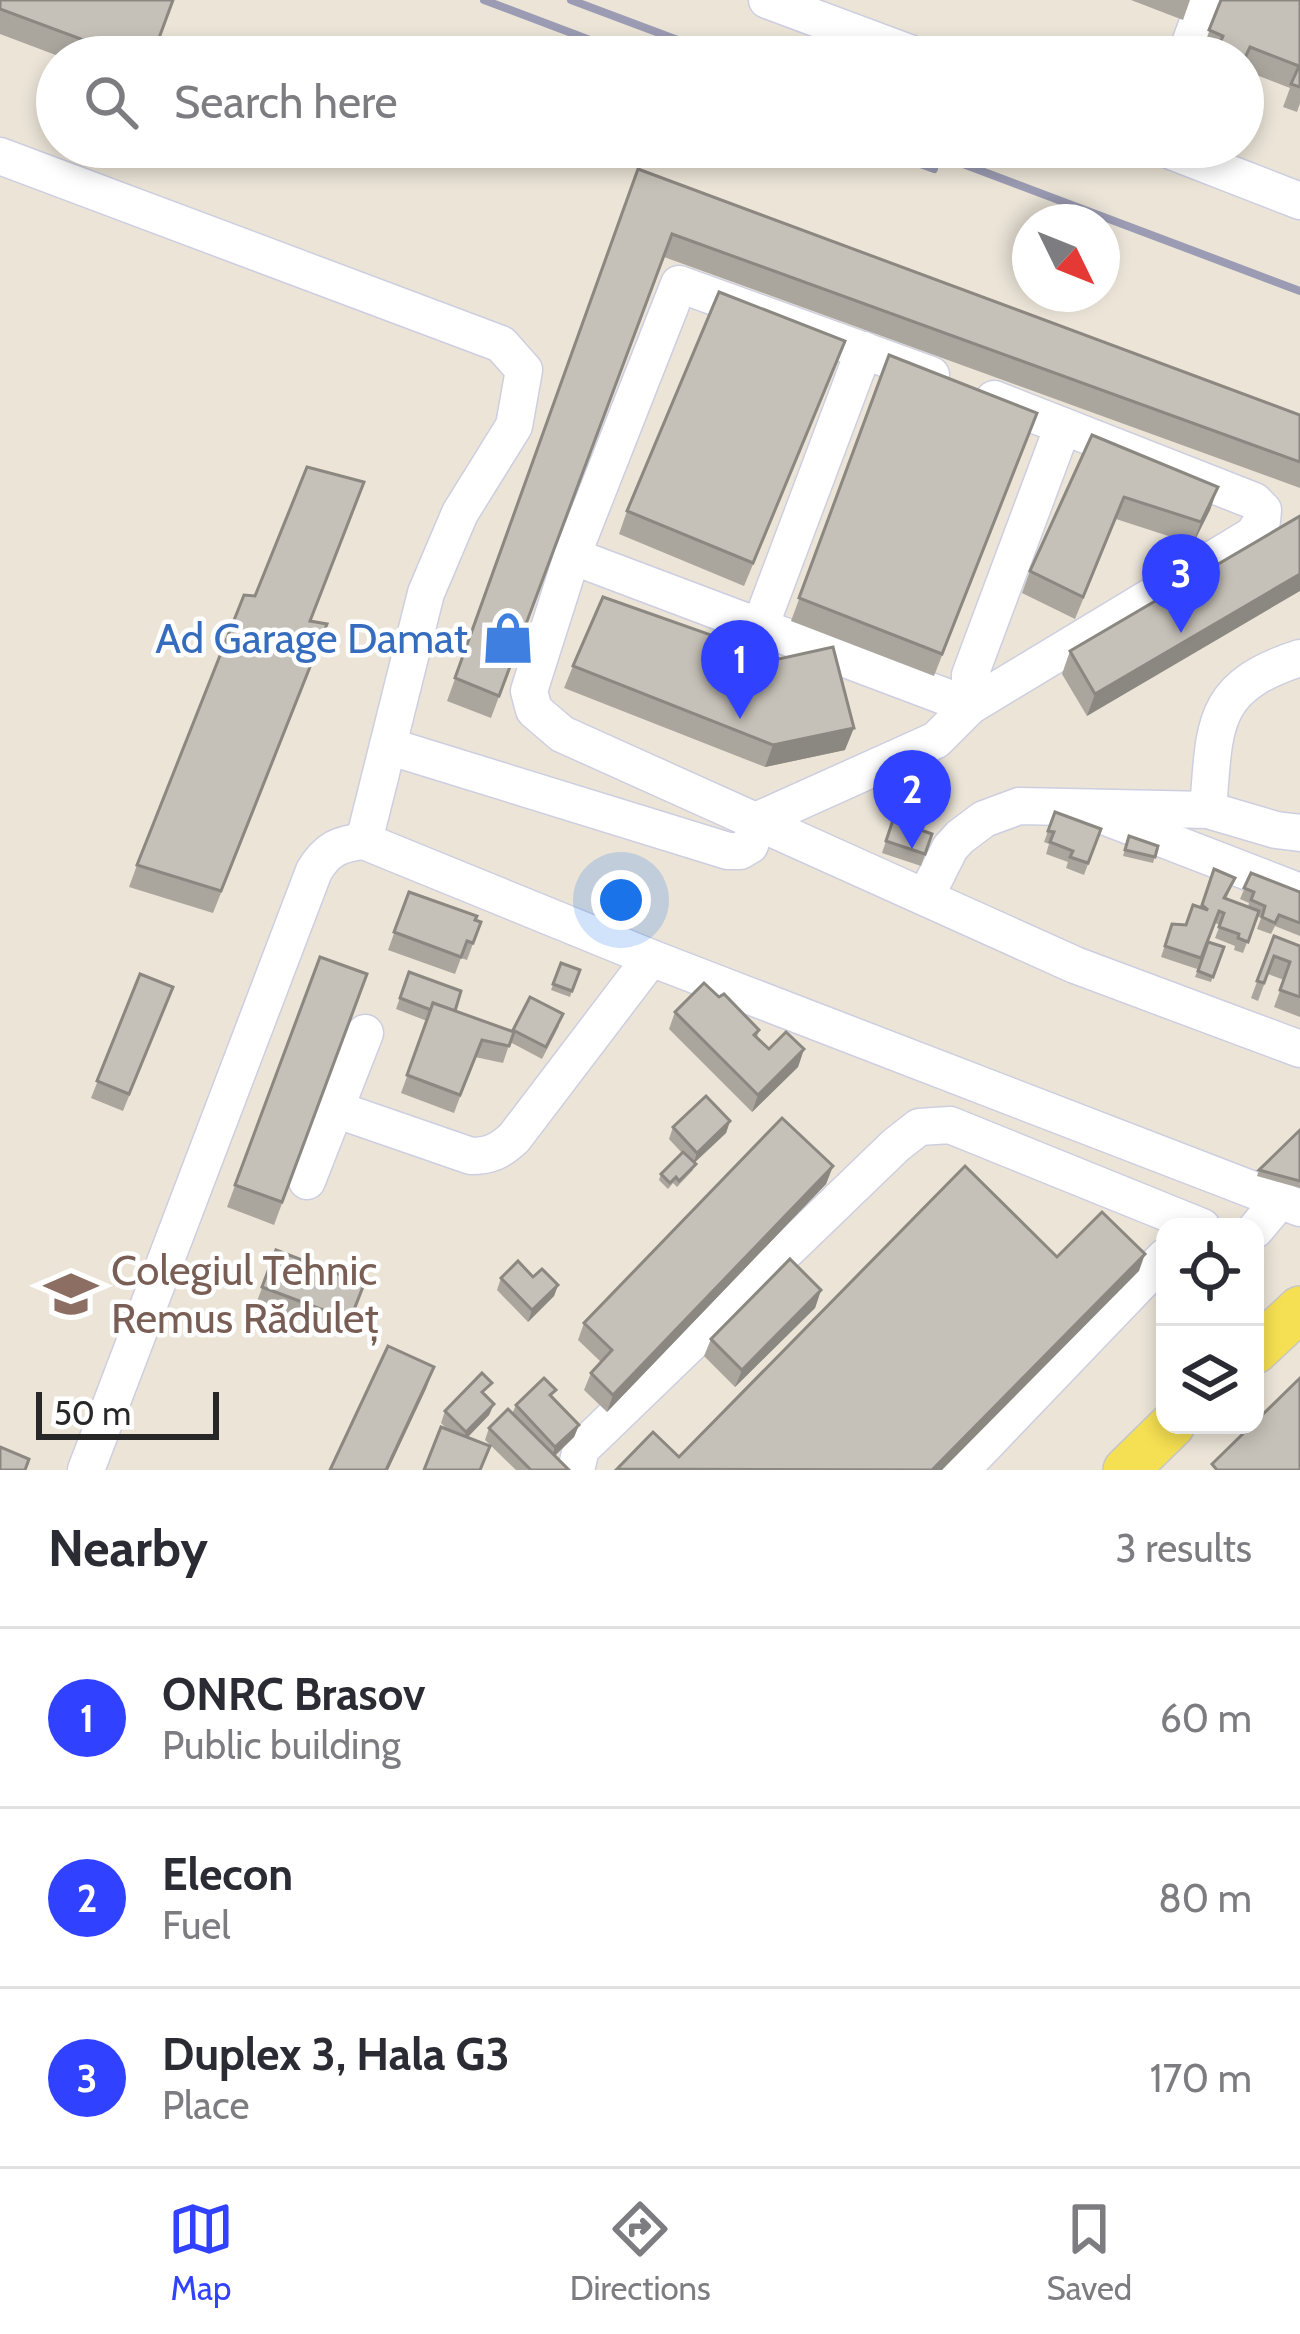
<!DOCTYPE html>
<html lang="en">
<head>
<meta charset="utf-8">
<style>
	:root { --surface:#fff; --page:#f2f2f3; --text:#2b2b33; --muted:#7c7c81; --line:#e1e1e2; --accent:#3042ff }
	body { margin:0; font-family:Cabin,sans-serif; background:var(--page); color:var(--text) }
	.controls { position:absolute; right:36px; bottom:36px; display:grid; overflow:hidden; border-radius:24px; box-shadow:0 6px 18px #0003 }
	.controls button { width:108px; height:108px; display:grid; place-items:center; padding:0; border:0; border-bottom:3px solid var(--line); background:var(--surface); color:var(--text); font:60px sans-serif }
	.compass { position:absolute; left:1012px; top:204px; width:108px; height:108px; border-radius:50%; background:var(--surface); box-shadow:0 6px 18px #0003; rotate:133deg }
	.scale { position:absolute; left:36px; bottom:30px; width:183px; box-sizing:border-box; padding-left:12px; border:6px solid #272727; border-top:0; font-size:33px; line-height:42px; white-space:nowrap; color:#272727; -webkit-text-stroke:9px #fff; paint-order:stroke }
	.you { position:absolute; left:621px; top:900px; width:42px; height:42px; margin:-30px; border:9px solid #fff; border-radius:50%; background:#1a73e8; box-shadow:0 0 0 18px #1a73e833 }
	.badge { display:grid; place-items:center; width:78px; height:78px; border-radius:50%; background:var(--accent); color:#fff; font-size:39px; font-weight:700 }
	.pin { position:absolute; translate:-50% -99px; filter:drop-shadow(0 3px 6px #0008) }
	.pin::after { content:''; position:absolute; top:63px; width:42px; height:36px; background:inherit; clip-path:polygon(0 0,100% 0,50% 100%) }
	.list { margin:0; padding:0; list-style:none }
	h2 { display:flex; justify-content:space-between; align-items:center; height:156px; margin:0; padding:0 48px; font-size:51px }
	h2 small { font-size:39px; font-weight:400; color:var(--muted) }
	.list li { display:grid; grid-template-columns:78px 1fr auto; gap:36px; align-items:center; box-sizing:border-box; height:180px; padding:0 48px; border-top:3px solid var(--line) }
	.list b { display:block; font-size:45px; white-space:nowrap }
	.list p { margin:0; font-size:39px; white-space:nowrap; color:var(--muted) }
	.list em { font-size:39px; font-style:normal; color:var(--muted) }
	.icon { flex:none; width:66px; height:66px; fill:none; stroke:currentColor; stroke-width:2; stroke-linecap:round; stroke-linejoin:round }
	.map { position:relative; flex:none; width:1300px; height:1470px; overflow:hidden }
	.search { position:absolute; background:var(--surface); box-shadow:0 6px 18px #0003; left:36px; right:36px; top:36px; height:132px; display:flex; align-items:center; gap:30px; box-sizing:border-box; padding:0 42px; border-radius:66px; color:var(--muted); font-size:45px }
	.sheet { height:696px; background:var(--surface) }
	nav { display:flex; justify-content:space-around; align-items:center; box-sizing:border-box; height:168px; border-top:3px solid var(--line); background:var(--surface); font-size:33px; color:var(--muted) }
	nav a { display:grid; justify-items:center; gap:6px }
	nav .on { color:var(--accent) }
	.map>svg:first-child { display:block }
</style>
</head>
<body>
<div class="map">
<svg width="1300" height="1470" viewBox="0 0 1300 1470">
	<rect width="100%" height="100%" fill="#ebe4d7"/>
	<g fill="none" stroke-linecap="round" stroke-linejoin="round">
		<!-- minor casing -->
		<g stroke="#cdcfe1" stroke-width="39">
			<g id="minor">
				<polyline points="767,0 920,57"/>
				<polyline points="1185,57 1206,0"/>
				<polyline points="1161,147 1300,201"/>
				<polyline points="0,156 501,344 524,370 514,426 460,513 426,593 364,841 651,958 1300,1208"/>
				<polyline points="572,556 679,284 931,375"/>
				<polyline points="761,624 864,350"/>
				<polyline points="970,706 572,556 529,691 534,710 562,734 1075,965 1300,1049"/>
				<polyline points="970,706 970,675 1063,426"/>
				<polyline points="388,746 728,851 740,851 750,845 758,820"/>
				<path d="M1208,810C1215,726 1209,687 1300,658"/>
				<polyline points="1101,815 1300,892"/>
				<polyline points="758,820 936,740 970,706 1253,535 1262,521 1263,510 1254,501 994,399"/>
				<polyline points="926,896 950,848 960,837 984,819 1019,806 1208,810 1276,830 1300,833"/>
				<path d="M335,1109L471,1156C490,1156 500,1151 514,1138L651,958"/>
				<polyline points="307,1181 365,1033"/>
				<polyline points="1255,1230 1281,1199"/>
				<path d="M86,1470L314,871C327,849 339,844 364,841"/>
				<polyline points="576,1470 581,1449 896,1145 919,1127 950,1125 1202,1227"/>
				<polyline points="961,1470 1165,1257"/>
			</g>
		</g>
		<!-- major casing -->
		<g stroke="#c7c7c7" stroke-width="48">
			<g id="major">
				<polyline points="1255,1351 1300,1309"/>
				<polyline points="1126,1470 1172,1425"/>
			</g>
		</g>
		<!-- minor -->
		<use href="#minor" stroke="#fff" stroke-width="36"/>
		<!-- major -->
		<use href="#major" stroke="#f5df52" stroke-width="45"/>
		<!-- rail -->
		<g stroke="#9b9cb3" stroke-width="8">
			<polyline points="484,0 635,57"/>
			<polyline points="571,0 723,57"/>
			<polyline points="875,147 934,169"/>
			<polyline points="918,147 1300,291"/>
		</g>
	</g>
	<!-- wall -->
	<g fill="#aaa69e">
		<polygon points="0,0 152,57 61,57 0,34"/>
		<polygon points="1131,0 1190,0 1183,20"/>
		<polygon points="1221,0 1300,0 1300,103 1297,112 1283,107 1290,88 1243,70 1243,57 1212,57 1201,53"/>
		<polygon points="638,169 1300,415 1300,488 664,257 491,718 447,701"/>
		<polygon points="889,355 1037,413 934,676 791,621"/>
		<polygon points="837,363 744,586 619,534 627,511"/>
		<polygon points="1092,435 1218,487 1210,510 1193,544 1116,519 1075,619 1022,593 1030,571"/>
		<polygon points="1300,516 1087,716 1062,674 1070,651"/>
		<polygon points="310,621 319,647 213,913 129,887 137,865"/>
		<polygon points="779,659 845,750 765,767 564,688 573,666"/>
		<polygon points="1055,812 1101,829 1084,875 1066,868 1068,862 1046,854 1049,844 1044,842"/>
		<polygon points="893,820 932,834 921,866 882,853"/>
		<polygon points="1129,836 1158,846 1153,863 1123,856"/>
		<polygon points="1214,869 1235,878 1226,899 1248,907 1249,903 1240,899 1251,873 1300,892 1300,936 1275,926 1271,934 1257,929 1261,918 1257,916 1243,953 1234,950 1235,946 1215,938 1220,925 1215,923 1197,969 1161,957 1172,924 1186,925 1201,907"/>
		<polygon points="409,892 481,922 467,960 461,958 455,974 388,950"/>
		<polygon points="1274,936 1300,946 1300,1017 1274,1007 1284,980 1268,974 1258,1001 1251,998"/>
		<polygon points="1208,942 1224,947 1211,982 1195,977"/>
		<polygon points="320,957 367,974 274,1225 227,1207"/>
		<polygon points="561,963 572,991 570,997 551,990"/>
		<polygon points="409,972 455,1011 512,1032 530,997 559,1026 542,1059 510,1042 503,1063 475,1057 454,1113 401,1093 427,1021 396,1009"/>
		<polygon points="140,974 173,987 123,1111 91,1098"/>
		<polygon points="719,997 759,1030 757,1037 769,1049 804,1049 798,1067 752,1112 669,1029 675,1012"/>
		<polygon points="730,1121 726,1133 694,1163 693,1170 677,1187 673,1183 668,1189 659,1180 661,1174 682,1153 669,1139 673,1127"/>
		<polygon points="1300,1130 1300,1188 1257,1176 1259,1170"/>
		<polygon points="833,1166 826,1184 607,1412 584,1390 591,1373 601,1362 578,1340 584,1323"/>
		<polygon points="276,1250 364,1284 344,1337 256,1304"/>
		<polygon points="533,1277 558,1285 554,1296 528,1322 497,1290 501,1278"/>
		<polygon points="821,1290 815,1308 735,1387 704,1356 711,1339"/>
		<polygon points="487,1394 486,1396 494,1404 489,1415 468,1437 490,1446 481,1470 424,1470 447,1429 441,1423 445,1411"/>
		<polygon points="553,1398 579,1425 574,1437 555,1456 569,1470 516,1470 485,1440 489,1428 512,1414 516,1405"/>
	</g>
	<!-- shaded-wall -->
	<g fill="#8b8781">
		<polygon points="1218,487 1210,510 1193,544 1201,522"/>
		<polygon points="1300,574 1300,591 1087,716 1095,694"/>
		<polygon points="854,728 845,750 765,767 773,745"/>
		<polygon points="804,1049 798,1067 752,1112 758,1095"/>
		<polygon points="730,1121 726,1133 693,1164 697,1153"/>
		<polygon points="833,1166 826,1184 607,1412 613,1395"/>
		<polygon points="1145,1254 1139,1271 942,1470 932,1470"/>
		<polygon points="558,1285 554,1296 528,1322 532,1310"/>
		<polygon points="821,1290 815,1308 735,1387 742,1370"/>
		<polygon points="434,1367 426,1389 388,1470 386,1470"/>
		<polygon points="494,1404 489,1415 462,1443 466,1432"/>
		<polygon points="579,1425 574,1437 551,1459 555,1447"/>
	</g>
	<!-- building -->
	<g fill="#c6c1b8" stroke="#8b8781" stroke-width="3">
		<polygon points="0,0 173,0 152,57 129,57 0,9"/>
		<polygon points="1221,0 1300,0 1300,87 1291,84 1299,66 1250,47 1243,62 1243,57 1225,57 1216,53 1223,36 1209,30"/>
		<polygon points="638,169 1300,415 1300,462 672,234 499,696 455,678"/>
		<polygon points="719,292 845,341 753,563 627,511"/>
		<polygon points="889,355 1037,413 942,654 799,598"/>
		<polygon points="1092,435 1218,487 1201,522 1124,497 1083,597 1030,571"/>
		<polygon points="307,467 364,482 310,621 327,624 221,891 137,865 244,595 255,596"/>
		<polygon points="1300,516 1300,574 1095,694 1070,651"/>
		<polygon points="603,597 779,659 833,647 854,728 773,745 573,666"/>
		<polygon points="1055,812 1101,829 1088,863 1070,857 1073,851 1050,842 1054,832 1048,831"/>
		<polygon points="893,820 932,834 925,854 886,841"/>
		<polygon points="1129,836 1158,846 1155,857 1125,850"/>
		<polygon points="1214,869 1235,878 1224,898 1259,911 1248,942 1238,938 1239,934 1219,927 1224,913 1219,911 1201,958 1165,946 1172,924 1186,925 1193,905 1208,910 1202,905"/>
		<polygon points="1251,873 1300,892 1300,923 1279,915 1275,923 1262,917 1265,906 1251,900 1254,892 1244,888"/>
		<polygon points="409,892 477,916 475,920 481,922 473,943 467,941 461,957 394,932"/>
		<polygon points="1274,936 1300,946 1300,997 1280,990 1290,962 1274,956 1264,983 1257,981"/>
		<polygon points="1208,942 1224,947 1213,977 1198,971"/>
		<polygon points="320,957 367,974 282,1202 235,1185"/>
		<polygon points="561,963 580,970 572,991 553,984"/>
		<polygon points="409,972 461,991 455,1011 433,1003 431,1010 400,998"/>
		<polygon points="140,974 173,987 129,1094 97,1081"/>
		<polygon points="704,983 719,997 724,994 759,1030 754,1035 769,1049 786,1032 804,1049 758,1095 675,1012"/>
		<polygon points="530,997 563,1014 546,1047 513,1030"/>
		<polygon points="433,1003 514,1032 509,1046 482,1040 460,1095 407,1075"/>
		<polygon points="706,1096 730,1121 697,1153 673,1127"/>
		<polygon points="782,1118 833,1166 613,1395 591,1373 612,1350 584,1323"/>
		<polygon points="1300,1130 1300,1181 1259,1170"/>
		<polygon points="683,1152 696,1164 679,1181 676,1177 670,1183 661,1174"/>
		<polygon points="965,1166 1057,1257 1102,1212 1145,1254 932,1470 617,1469 653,1432 679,1457"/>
		<polygon points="276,1250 364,1284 350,1320 262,1287"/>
		<polygon points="790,1259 821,1290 742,1370 711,1339"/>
		<polygon points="518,1261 533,1277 542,1269 558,1285 532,1310 501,1278"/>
		<polygon points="388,1346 434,1367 386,1470 330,1470"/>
		<polygon points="482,1373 492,1383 482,1392 494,1404 466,1432 445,1411"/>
		<polygon points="544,1378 556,1390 550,1395 579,1425 555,1447 516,1405"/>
		<polygon points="1300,1378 1300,1470 1217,1470 1212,1464 1252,1425 1255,1425 1255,1422"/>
		<polygon points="508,1409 569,1470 531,1470 489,1428"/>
		<polygon points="441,1427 490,1446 480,1470 424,1470"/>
		<polygon points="0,1447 29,1459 25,1470 0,1470"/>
	</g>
	<!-- icons -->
	<defs>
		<g id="shop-bare" transform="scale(4.14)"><path d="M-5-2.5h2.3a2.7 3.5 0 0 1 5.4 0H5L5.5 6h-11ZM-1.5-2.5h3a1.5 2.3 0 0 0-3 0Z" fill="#3f7fe0" stroke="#fff" stroke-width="2.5" paint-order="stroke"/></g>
		<g id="university-bare" transform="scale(4.14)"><path d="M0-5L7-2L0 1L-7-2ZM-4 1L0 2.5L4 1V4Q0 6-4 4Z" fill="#8d6e63" stroke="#fff" stroke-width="2.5" paint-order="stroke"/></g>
	</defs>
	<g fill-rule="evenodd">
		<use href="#shop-bare" x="508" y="638"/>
		<use href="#university-bare" x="71" y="1294"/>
	</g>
	<g text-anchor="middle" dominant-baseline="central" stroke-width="9" stroke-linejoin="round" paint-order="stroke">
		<!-- shop labels -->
		<g font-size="42" fill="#366cbe" stroke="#fff" text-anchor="end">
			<text x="468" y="638">Ad Garage Damat</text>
		</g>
		<!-- education labels -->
		<g font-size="42" fill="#785e54" stroke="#fff" text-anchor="start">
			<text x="111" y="1270">Colegiul Tehnic<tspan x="111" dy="48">Remus Răduleț</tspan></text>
		</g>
	</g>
</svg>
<div class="controls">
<button><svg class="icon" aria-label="locate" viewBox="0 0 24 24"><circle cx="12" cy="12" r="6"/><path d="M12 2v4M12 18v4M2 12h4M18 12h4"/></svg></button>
<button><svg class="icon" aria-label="layers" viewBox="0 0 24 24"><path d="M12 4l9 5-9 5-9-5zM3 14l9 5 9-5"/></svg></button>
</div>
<svg class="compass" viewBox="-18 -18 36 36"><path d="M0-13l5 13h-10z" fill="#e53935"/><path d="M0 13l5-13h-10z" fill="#7c7c81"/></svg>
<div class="scale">50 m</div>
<div class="you"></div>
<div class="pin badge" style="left:740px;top:719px">1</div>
<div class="pin badge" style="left:912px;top:849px">2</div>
<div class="pin badge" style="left:1181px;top:633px">3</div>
<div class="search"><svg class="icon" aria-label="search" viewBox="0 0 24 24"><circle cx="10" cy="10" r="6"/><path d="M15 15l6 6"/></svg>Search here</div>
</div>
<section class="sheet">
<h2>Nearby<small>3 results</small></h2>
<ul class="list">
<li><span class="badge">1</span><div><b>ONRC Brasov</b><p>Public building</p></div><em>60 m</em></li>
<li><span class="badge">2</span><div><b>Elecon</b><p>Fuel</p></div><em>80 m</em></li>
<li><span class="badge">3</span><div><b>Duplex 3, Hala G3</b><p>Place</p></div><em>170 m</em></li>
</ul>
</section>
<nav>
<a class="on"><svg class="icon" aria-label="map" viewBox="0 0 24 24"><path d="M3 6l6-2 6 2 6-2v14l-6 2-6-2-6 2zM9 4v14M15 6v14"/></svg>Map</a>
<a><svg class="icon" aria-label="directions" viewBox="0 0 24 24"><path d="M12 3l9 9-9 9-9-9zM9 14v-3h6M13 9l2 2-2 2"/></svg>Directions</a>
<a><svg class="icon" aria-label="saved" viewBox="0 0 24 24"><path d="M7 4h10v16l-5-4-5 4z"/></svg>Saved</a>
</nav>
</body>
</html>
